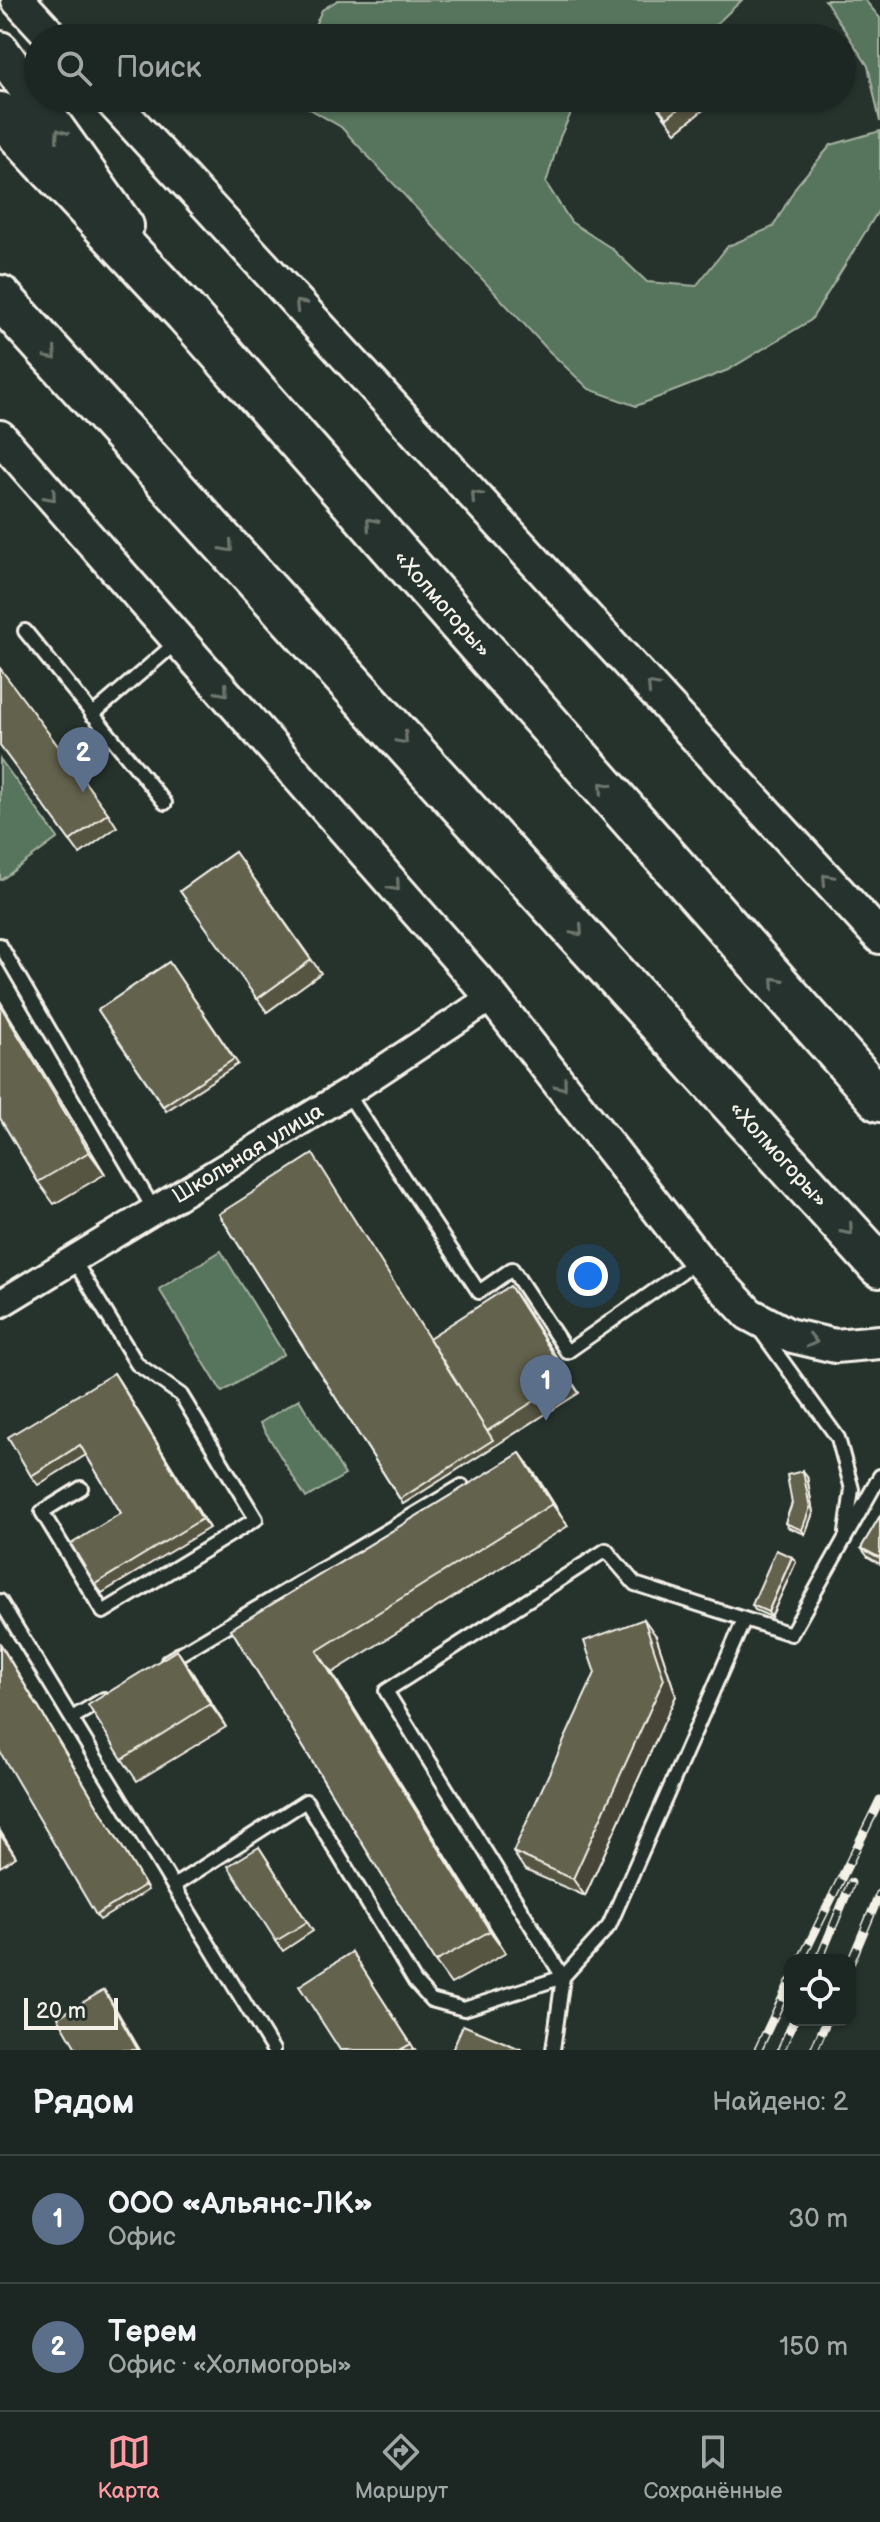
<!DOCTYPE html>
<html lang="ru">
<head>
<meta charset="utf-8">
<style>
	:root { --surface:#1c2622; --page:#252e2a; --text:#f1f3f6; --muted:#a0a5a5; --line:#3a4340; --accent:#ff9aa2 }
	body { margin:0; font-family:"Balsamiq Sans",sans-serif; background:var(--page); color:var(--text) }
	.controls { position:absolute; right:24px; bottom:24px; display:grid; overflow:hidden; border-radius:16px; box-shadow:0 2px 6px #0004 }
	.controls button { width:72px; height:72px; display:grid; place-items:center; padding:0; border:0; border-bottom:2px solid var(--line); background:var(--surface); color:var(--text); font:40px sans-serif }
	.scale { position:absolute; left:24px; bottom:20px; width:94px; box-sizing:border-box; padding-left:8px; border:4px solid #f4f1e8; border-top:0; font-size:22px; line-height:28px; white-space:nowrap; color:#f4f1e8; -webkit-text-stroke:6px #26332d; paint-order:stroke }
	.you { position:absolute; left:588px; top:1276px; width:28px; height:28px; margin:-20px; border:6px solid #fff; border-radius:50%; background:#1a73e8; box-shadow:0 0 0 12px #1a73e833 }
	.badge { display:grid; place-items:center; width:52px; height:52px; border-radius:50%; background:var(--accent); color:#fff; font-size:26px; font-weight:700 }
	.pin { position:absolute; translate:-50% -66px; filter:drop-shadow(0 2px 4px #0008) }
	.pin::after { content:''; position:absolute; top:42px; width:28px; height:24px; background:inherit; clip-path:polygon(0 0,100% 0,50% 100%) }
	.list { margin:0; padding:0; list-style:none }
	h2 { display:flex; justify-content:space-between; align-items:center; height:104px; margin:0; padding:0 32px; font-size:34px }
	h2 small { font-size:26px; font-weight:400; color:var(--muted) }
	.list li { display:grid; grid-template-columns:52px 1fr auto; gap:24px; align-items:center; box-sizing:border-box; height:128px; padding:0 32px; border-top:2px solid var(--line) }
	.list b { display:block; font-size:30px; white-space:nowrap }
	.list p { margin:0; font-size:26px; white-space:nowrap; color:var(--muted) }
	.list em { font-size:26px; font-style:normal; color:var(--muted) }
	.icon { flex:none; width:44px; height:44px; fill:none; stroke:currentColor; stroke-width:2; stroke-linecap:round; stroke-linejoin:round }
	.map { position:relative; flex:none; width:880px; height:2050px; overflow:hidden }
	.search { position:absolute; background:var(--surface); box-shadow:0 2px 6px #0004; left:24px; right:24px; top:24px; height:88px; display:flex; align-items:center; gap:20px; box-sizing:border-box; padding:0 28px; border-radius:44px; color:var(--muted); font-size:30px }
	.sheet { height:360px; background:var(--surface) }
	nav { display:flex; justify-content:space-around; align-items:center; box-sizing:border-box; height:112px; border-top:2px solid var(--line); background:var(--surface); font-size:22px; color:var(--muted) }
	nav a { display:grid; justify-items:center; gap:4px }
	nav .on { color:var(--accent) }
	.map>svg:first-child { display:block }
</style>
</head>
<body>
<div class="map">
<svg width="880" height="2050" viewBox="0 0 880 2050">
	<rect width="100%" height="100%" fill="#26332d"/>
	<filter id="ink" filterUnits="userSpaceOnUse"><feTurbulence type="fractalNoise" baseFrequency=".0125" numOctaves="2"/><feDisplacementMap in="SourceGraphic" scale="16" xChannelSelector="R" yChannelSelector="G"/><feConvolveMatrix kernelMatrix="1 2 1 2 8 2 1 2 1" color-interpolation-filters="sRGB"/></filter>
	<g filter="url(#ink)">
		<!-- green -->
		<g fill="#57745c" stroke="#a6b2a2" stroke-width="2">
			<polygon points="338,0 742,0 708,32 696,38 309,38 322,10"/>
			<polygon points="825,0 865,0 880,18 880,122 868,66"/>
			<polygon points="299,98 578,98 560,137 546,183 571,222 611,248 647,282 696,286 728,246 773,227 797,185 831,145 880,131 880,208 811,320 728,370 636,406 589,389 549,351 341,127 298,102"/>
			<polygon points="0,759 58,838 1,880 0,879"/>
			<polygon points="221,1251 284,1354 222,1392 159,1289"/>
			<polygon points="299,1399 345,1475 306,1498 260,1423"/>
		</g>
		<g fill="none" stroke-linecap="round" stroke-linejoin="round">
			<!-- service casing -->
			<g stroke="#f4f1e8" stroke-width="18">
				<g id="service">
					<polyline points="25,631 165,803"/>
					<polyline points="92,715 178,641"/>
					<polyline points="0,945 154,1210"/>
					<polyline points="347,1093 479,1292 512,1269 567,1352 697,1261"/>
					<polyline points="73,1259 137,1364 181,1395 256,1519 103,1612 42,1512 81,1488"/>
					<polyline points="762,1333 838,1438 852,1489 846,1532"/>
					<polyline points="0,1601 273,2050"/>
					<polyline points="168,1661 462,1486"/>
					<polyline points="72,1718 104,1699"/>
					<polyline points="175,1885 306,1801 415,1982 431,2000 464,2009 563,1977 386,1691 606,1550 635,1584 791,1634 880,1476"/>
					<polyline points="553,2050 563,1977 609,1926 744,1620"/>
				</g>
			</g>
			<!-- minor casing -->
			<g stroke="#f4f1e8" stroke-width="32">
				<g id="minor">
					<path id="s1" d="M0,1304L347,1093L492,997"/>
				</g>
			</g>
			<!-- tertiary casing -->
			<g stroke="#f4f1e8" stroke-width="38">
				<g id="tertiary">
					<polyline points="18,0 53,38"/>
					<polyline points="109,98 880,937"/>
					<polyline points="0,437 492,997 698,1260 749,1314 788,1335 835,1346 880,1342"/>
				</g>
			</g>
			<!-- secondary casing -->
			<g stroke="#f4f1e8" stroke-width="42">
				<polyline id="secondary" points="0,50 125,226"/>
			</g>
			<!-- trunk casing -->
			<g stroke="#f4f1e8" stroke-width="48">
				<g id="trunk">
					<path id="s2" d="M0,114L186,313L880,1100"/>
					<path id="s3" d="M0,297L880,1266"/>
				</g>
			</g>
			<!-- service -->
			<use href="#service" stroke="#26332d" stroke-width="12"/>
			<!-- minor -->
			<use href="#minor" stroke="#26332d" stroke-width="26"/>
			<!-- tertiary -->
			<use href="#tertiary" stroke="#26332d" stroke-width="32"/>
			<!-- secondary -->
			<use href="#secondary" stroke="#26332d" stroke-width="36"/>
			<!-- trunk -->
			<use href="#trunk" stroke="#26332d" stroke-width="42"/>
			<!-- rail casing -->
			<g stroke="#f4f1e8" stroke-width="9">
				<g id="rail">
					<polyline points="801,1960 880,1800"/>
					<polyline points="819,1960 851,1883"/>
					<polyline points="850,1964 880,1893"/>
					<polyline points="758,2050 790,1982"/>
					<polyline points="781,2050 794,2020"/>
					<polyline points="814,2050 827,2020"/>
				</g>
			</g>
			<!-- rail -->
			<use href="#rail" stroke="#26332d" stroke-width="6" stroke-dasharray="18" stroke-linecap="butt"/>
		</g>
		<!-- wall -->
		<g fill="#565443" stroke="#f4f1e8" stroke-width="2">
			<polygon points="650,98 718,98 676,132"/>
			<polygon points="0,746 108,813 117,827 80,854"/>
			<polygon points="235,852 321,973 267,1012 180,891"/>
			<polygon points="169,962 238,1064 166,1111 98,1010"/>
			<polygon points="0,1001 105,1174 54,1204 38,1182 0,1118"/>
			<polygon points="219,1214 429,1338 520,1300 579,1393 403,1504"/>
			<polygon points="114,1373 209,1528 102,1593 95,1584 121,1513 86,1455 38,1485 31,1476"/>
			<polygon points="520,1453 568,1526 332,1673 506,1953 451,1984 435,1962 231,1629"/>
			<polygon points="803,1471 807,1476 813,1513 805,1534 789,1528 785,1523"/>
			<polygon points="880,1516 880,1564 868,1557 861,1548"/>
			<polygon points="796,1562 771,1617 755,1610 752,1605"/>
			<polygon points="656,1636 676,1696 585,1896 525,1870 513,1852"/>
			<polygon points="0,1643 148,1890 100,1920 96,1915"/>
			<polygon points="192,1672 226,1727 137,1781 122,1759"/>
			<polygon points="0,1831 16,1857 0,1867"/>
			<polygon points="259,1847 313,1931 283,1951 276,1941"/>
			<polygon points="352,1952 415,2050 340,2050"/>
		</g>
		<!-- shaded-wall -->
		<g fill="#464537" stroke="#f4f1e8" stroke-width="2">
			<polygon points="0,1001 105,1174 89,1152 0,1005"/>
			<polygon points="510,1286 520,1300 579,1393 569,1379"/>
			<polygon points="114,1373 120,1382 209,1528 202,1519"/>
			<polygon points="520,1453 536,1475 568,1526 552,1504"/>
			<polygon points="803,1471 807,1476 813,1513 805,1534 802,1530"/>
			<polygon points="792,1557 796,1562 771,1617 768,1612"/>
			<polygon points="644,1619 656,1636 676,1696 585,1896 573,1879"/>
			<polygon points="177,1650 192,1672 226,1727 210,1704"/>
			<polygon points="317,1651 332,1673 506,1953 490,1931"/>
			<polygon points="0,1831 16,1857 4,1840 0,1834"/>
			<polygon points="104,1990 113,2004 140,2050 138,2050"/>
		</g>
		<!-- building -->
		<g fill="#64624e" stroke="#f4f1e8" stroke-width="2">
			<polygon points="651,98 692,98 667,118"/>
			<polygon points="0,668 108,813 70,841 0,746"/>
			<polygon points="235,852 311,960 257,999 180,891"/>
			<polygon points="169,962 234,1059 163,1106 98,1010"/>
			<polygon points="0,1005 89,1152 38,1182 0,1118"/>
			<polygon points="313,1154 493,1440 400,1499 219,1214"/>
			<polygon points="510,1286 569,1379 487,1431 429,1338"/>
			<polygon points="114,1373 202,1519 95,1584 71,1544 121,1513 80,1445 31,1476 8,1437"/>
			<polygon points="520,1453 552,1504 317,1651 490,1931 435,1962 231,1629"/>
			<polygon points="803,1471 810,1508 802,1530 785,1523 792,1504 787,1475"/>
			<polygon points="880,1516 880,1558 861,1548"/>
			<polygon points="776,1550 792,1557 768,1612 752,1605"/>
			<polygon points="644,1619 664,1679 573,1879 513,1852 595,1673 584,1641"/>
			<polygon points="0,1644 145,1885 96,1915 0,1752"/>
			<polygon points="177,1650 210,1704 122,1759 88,1705"/>
			<polygon points="259,1847 307,1922 276,1941 228,1866"/>
			<polygon points="352,1952 411,2044 400,2050 340,2050 299,1986"/>
			<polygon points="104,1990 138,2050 77,2050 58,2017"/>
			<polygon points="463,2025 523,2050 452,2050"/>
		</g>
		<!-- one-way arrows -->
		<defs><path id="oneway-chevron" d="M-2-3.5L2.5 0L-2 3.5" fill="none" stroke-width="1.6" stroke-linecap="round" stroke-linejoin="round" transform="scale(2)"/></defs>
		<g stroke="#6e766e">
			<use href="#oneway-chevron" transform="translate(60 134) rotate(-125)"/>
			<use href="#oneway-chevron" transform="translate(300 305) rotate(-133)"/>
			<use href="#oneway-chevron" transform="translate(52 355) rotate(48)"/>
			<use href="#oneway-chevron" transform="translate(51 496) rotate(49)"/>
			<use href="#oneway-chevron" transform="translate(476 496) rotate(-132)"/>
			<use href="#oneway-chevron" transform="translate(371 523) rotate(-131)"/>
			<use href="#oneway-chevron" transform="translate(228 547) rotate(48)"/>
			<use href="#oneway-chevron" transform="translate(652 687) rotate(-132)"/>
			<use href="#oneway-chevron" transform="translate(223 691) rotate(49)"/>
			<use href="#oneway-chevron" transform="translate(403 739) rotate(48)"/>
			<use href="#oneway-chevron" transform="translate(604 787) rotate(-131)"/>
			<use href="#oneway-chevron" transform="translate(827 879) rotate(-132)"/>
			<use href="#oneway-chevron" transform="translate(395 886) rotate(49)"/>
			<use href="#oneway-chevron" transform="translate(578 931) rotate(48)"/>
			<use href="#oneway-chevron" transform="translate(776 982) rotate(-131)"/>
			<use href="#oneway-chevron" transform="translate(562 1085) rotate(52)"/>
			<use href="#oneway-chevron" transform="translate(848 1230) rotate(49)"/>
			<use href="#oneway-chevron" transform="translate(812 1341) rotate(13)"/>
		</g>
	</g>
	<g text-anchor="middle" dominant-baseline="central" stroke-width="6" stroke-linejoin="round" paint-order="stroke">
		<!-- street labels -->
		<g font-size="22" fill="#f4f1e8" stroke="#26332d">
			<text stroke="none"><textPath href="#s2" startOffset="660">«Холмогоры»</textPath></text>
			<text stroke="none"><textPath href="#s1" startOffset="290">Школьная улица</textPath></text>
			<text stroke="none"><textPath href="#s3" startOffset="1158">«Холмогоры»</textPath></text>
		</g>
	</g>
</svg>
<div class="controls">
<button><svg class="icon" aria-label="locate" viewBox="0 0 24 24"><circle cx="12" cy="12" r="6"/><path d="M12 2v4M12 18v4M2 12h4M18 12h4"/></svg></button>
</div>
<div class="scale">20 m</div>
<div class="you"></div>
<div class="pin badge" style="left:546px;top:1421px;background:#5c6f8a">1</div>
<div class="pin badge" style="left:83px;top:793px;background:#5c6f8a">2</div>
<div class="search"><svg class="icon" aria-label="search" viewBox="0 0 24 24"><circle cx="10" cy="10" r="6"/><path d="M15 15l6 6"/></svg>Поиск</div>
</div>
<section class="sheet">
<h2>Рядом<small>Найдено: 2</small></h2>
<ul class="list">
<li><span class="badge" style="background:#5c6f8a">1</span><div><b>ООО «Альянс-ЛК»</b><p>Офис</p></div><em>30 m</em></li>
<li><span class="badge" style="background:#5c6f8a">2</span><div><b>Терем</b><p>Офис · «Холмогоры»</p></div><em>150 m</em></li>
</ul>
</section>
<nav>
<a class="on"><svg class="icon" aria-label="map" viewBox="0 0 24 24"><path d="M3 6l6-2 6 2 6-2v14l-6 2-6-2-6 2zM9 4v14M15 6v14"/></svg>Карта</a>
<a><svg class="icon" aria-label="directions" viewBox="0 0 24 24"><path d="M12 3l9 9-9 9-9-9zM9 14v-3h6M13 9l2 2-2 2"/></svg>Маршрут</a>
<a><svg class="icon" aria-label="saved" viewBox="0 0 24 24"><path d="M7 4h10v16l-5-4-5 4z"/></svg>Сохранённые</a>
</nav>
</body>
</html>
